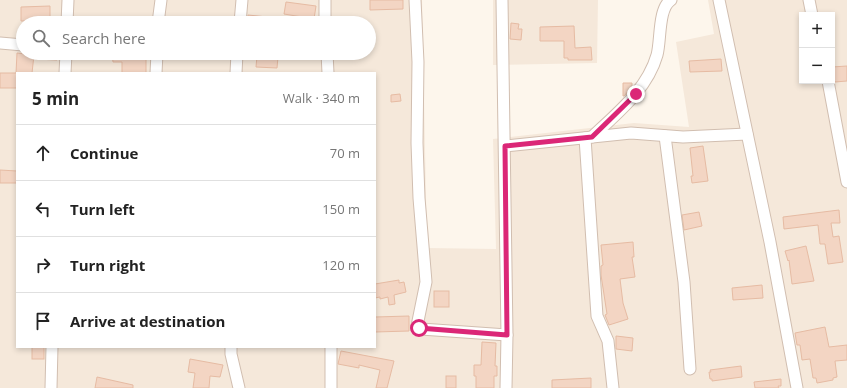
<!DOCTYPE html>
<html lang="en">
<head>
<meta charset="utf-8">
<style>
	:root { --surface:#fff; --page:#f2f2f2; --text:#222; --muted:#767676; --line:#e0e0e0 }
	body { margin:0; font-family:"Open Sans",sans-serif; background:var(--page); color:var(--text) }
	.controls { position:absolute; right:12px; top:12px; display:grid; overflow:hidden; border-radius:0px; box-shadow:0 2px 6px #0003 }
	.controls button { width:36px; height:36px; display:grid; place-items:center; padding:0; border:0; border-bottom:1px solid var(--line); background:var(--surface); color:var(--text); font:20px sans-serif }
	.stop { position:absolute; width:12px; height:12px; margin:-9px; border:3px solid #db2777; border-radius:50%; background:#fff }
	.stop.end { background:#db2777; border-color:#fff; box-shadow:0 1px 4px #0008 }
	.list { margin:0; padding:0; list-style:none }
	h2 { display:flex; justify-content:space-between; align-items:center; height:52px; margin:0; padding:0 16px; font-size:17px }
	h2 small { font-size:13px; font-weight:400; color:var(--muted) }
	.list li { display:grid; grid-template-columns:26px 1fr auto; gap:12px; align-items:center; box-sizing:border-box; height:56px; padding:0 16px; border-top:1px solid var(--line) }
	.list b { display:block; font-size:15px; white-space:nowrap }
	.list em { font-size:13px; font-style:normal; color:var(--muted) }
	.icon { flex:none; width:22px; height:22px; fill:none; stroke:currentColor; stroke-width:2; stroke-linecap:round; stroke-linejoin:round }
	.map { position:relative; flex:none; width:847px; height:388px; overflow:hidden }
	.search { position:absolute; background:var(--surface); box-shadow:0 2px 6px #0003; left:16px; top:16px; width:360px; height:44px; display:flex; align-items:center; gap:10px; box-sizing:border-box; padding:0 14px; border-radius:22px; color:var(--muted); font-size:15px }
	.panel { position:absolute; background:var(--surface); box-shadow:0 2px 6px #0003; left:16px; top:72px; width:360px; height:276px; border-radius:0px }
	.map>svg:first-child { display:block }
</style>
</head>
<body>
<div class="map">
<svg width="847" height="388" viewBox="0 0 847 388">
	<rect width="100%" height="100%" fill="#fdf6ec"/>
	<!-- residential -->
	<g fill="#f5e8da" fill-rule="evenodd">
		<path d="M0,0H422L427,248L496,249L493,139L634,123L689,127L676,42L714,34L708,0H847V388H0ZM802,15H832V81H802ZM23,23H369V53H23ZM17,73H375V347H17Z"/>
		<polygon points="493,0 598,0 597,63 493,65"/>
	</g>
	<!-- building -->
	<g fill="#f3d5c3" stroke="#e6bba3">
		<polygon points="370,0 403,0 403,9 370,10"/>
		<polygon points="286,2 316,6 314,19 284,14"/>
		<polygon points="50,6 50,20 21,21 21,7"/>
		<polygon points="248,15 277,18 277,23 248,23"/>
		<polygon points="511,23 519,24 518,29 522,29 521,40 510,39"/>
		<polygon points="574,26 575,48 591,47 592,60 568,60 568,58 564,58 564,41 540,41 540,27"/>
		<polygon points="17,53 34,55 32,73 16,73"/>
		<polygon points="36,53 57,53 57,60 36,59"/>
		<polygon points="112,53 146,53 146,73 122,73 122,62 113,62"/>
		<polygon points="257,56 278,57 277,68 256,67"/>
		<polygon points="721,59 722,71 690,72 689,61"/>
		<polygon points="847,66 847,81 835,82 832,75 832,67"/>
		<rect x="0" y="73" width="17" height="15"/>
		<polygon points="623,83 632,83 632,87 624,96 623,96"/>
		<polygon points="400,94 401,101 391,102 391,95"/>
		<polygon points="703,146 708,181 692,183 691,176 693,176 690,148"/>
		<polygon points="0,170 17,171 17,183 0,183"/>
		<polygon points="839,210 840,223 831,223 833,237 839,236 843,262 828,264 825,244 820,244 818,225 784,229 783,217"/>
		<polygon points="699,212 702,226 684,230 682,215"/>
		<polygon points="633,242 634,257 632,257 635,277 620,279 623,303 628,319 609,325 605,315 607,314 601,275 601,266 603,265 601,245"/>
		<polygon points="806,246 814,281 792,284 789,260 788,261 785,251"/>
		<polygon points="399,280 399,283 404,282 406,292 394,295 395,304 389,305 388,297 380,299 380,297 375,298 375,284"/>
		<polygon points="762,285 763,298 733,300 732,288"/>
		<rect x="434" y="291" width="15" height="16"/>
		<polygon points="409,316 409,331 375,332 375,317"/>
		<polygon points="825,327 829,347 847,345 847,360 835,361 837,377 833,378 833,380 817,383 816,378 813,378 810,359 802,360 800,345 797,345 795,333"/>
		<polygon points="616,336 633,338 632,351 616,349"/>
		<polygon points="482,342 496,343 495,366 497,366 497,376 494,376 494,388 476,388 476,376 474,376 474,365 481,365"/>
		<rect x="32" y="347" width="12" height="12"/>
		<polygon points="341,351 394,361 387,388 376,388 380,370 359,365 359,368 338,364"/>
		<polygon points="190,359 223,365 220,377 210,376 209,388 193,388 195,373 188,372"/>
		<polygon points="741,366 742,377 712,381 712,379 710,379 709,372 711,372 710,370"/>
		<rect x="446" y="376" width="10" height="12"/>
		<polygon points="97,377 133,385 133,388 95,388"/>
		<polygon points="591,378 591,388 552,388 552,380"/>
		<polygon points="781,379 781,386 778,386 779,388 755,388 754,382"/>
	</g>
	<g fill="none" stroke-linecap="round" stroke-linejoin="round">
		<!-- minor casing -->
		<g stroke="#d1beb0" stroke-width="13">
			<g id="minor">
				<polyline points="325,0 325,23"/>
				<polyline points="415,0 418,62 417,143 419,198 426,282 417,326 421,329 507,335"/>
				<polyline points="502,0 507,335 506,388"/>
				<polyline points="719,0 770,242 797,388"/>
				<polyline points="809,0 812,15"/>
				<polyline points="67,23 68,0"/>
				<polyline points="158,23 161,0"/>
				<polyline points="240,23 242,0"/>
				<polyline points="0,43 23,45"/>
				<polyline points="327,53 328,73"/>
				<polyline points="65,73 66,53"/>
				<polyline points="156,73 157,53"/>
				<polyline points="236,73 237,53"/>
				<polyline points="828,81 847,182"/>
				<polyline points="665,136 684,282 690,369"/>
				<path d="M592,137C617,113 647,90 657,55C661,41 658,8 671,0"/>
				<polyline points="585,138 597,316 608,341 613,388"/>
				<polyline points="505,146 631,133 683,137 747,134"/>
				<polyline points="231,347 231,354 239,388"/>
				<polyline points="51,388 52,347"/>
				<polyline points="331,388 331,347"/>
			</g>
		</g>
		<!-- minor -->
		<use href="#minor" stroke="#fff" stroke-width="11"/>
	</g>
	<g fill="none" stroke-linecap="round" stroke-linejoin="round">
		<!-- route -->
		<polyline stroke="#db2777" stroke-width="5" points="419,328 507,335 505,146 592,137 636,94"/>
	</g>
</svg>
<div class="controls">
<button>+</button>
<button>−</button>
</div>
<div class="stop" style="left:419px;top:328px"></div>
<div class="stop end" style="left:636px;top:94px"></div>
<div class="search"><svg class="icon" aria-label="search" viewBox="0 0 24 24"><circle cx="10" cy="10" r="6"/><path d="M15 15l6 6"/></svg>Search here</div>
<section class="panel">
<h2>5 min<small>Walk · 340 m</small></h2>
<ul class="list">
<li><svg class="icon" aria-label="ahead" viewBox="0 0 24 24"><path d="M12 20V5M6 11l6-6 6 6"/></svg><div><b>Continue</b></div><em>70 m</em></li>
<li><svg class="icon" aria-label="left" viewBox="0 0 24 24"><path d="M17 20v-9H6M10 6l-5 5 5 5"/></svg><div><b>Turn left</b></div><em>150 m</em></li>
<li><svg class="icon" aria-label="right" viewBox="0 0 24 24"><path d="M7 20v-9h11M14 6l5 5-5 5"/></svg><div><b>Turn right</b></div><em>120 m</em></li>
<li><svg class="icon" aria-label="arrive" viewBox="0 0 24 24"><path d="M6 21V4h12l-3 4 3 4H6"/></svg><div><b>Arrive at destination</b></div></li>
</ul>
</section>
</div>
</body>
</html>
